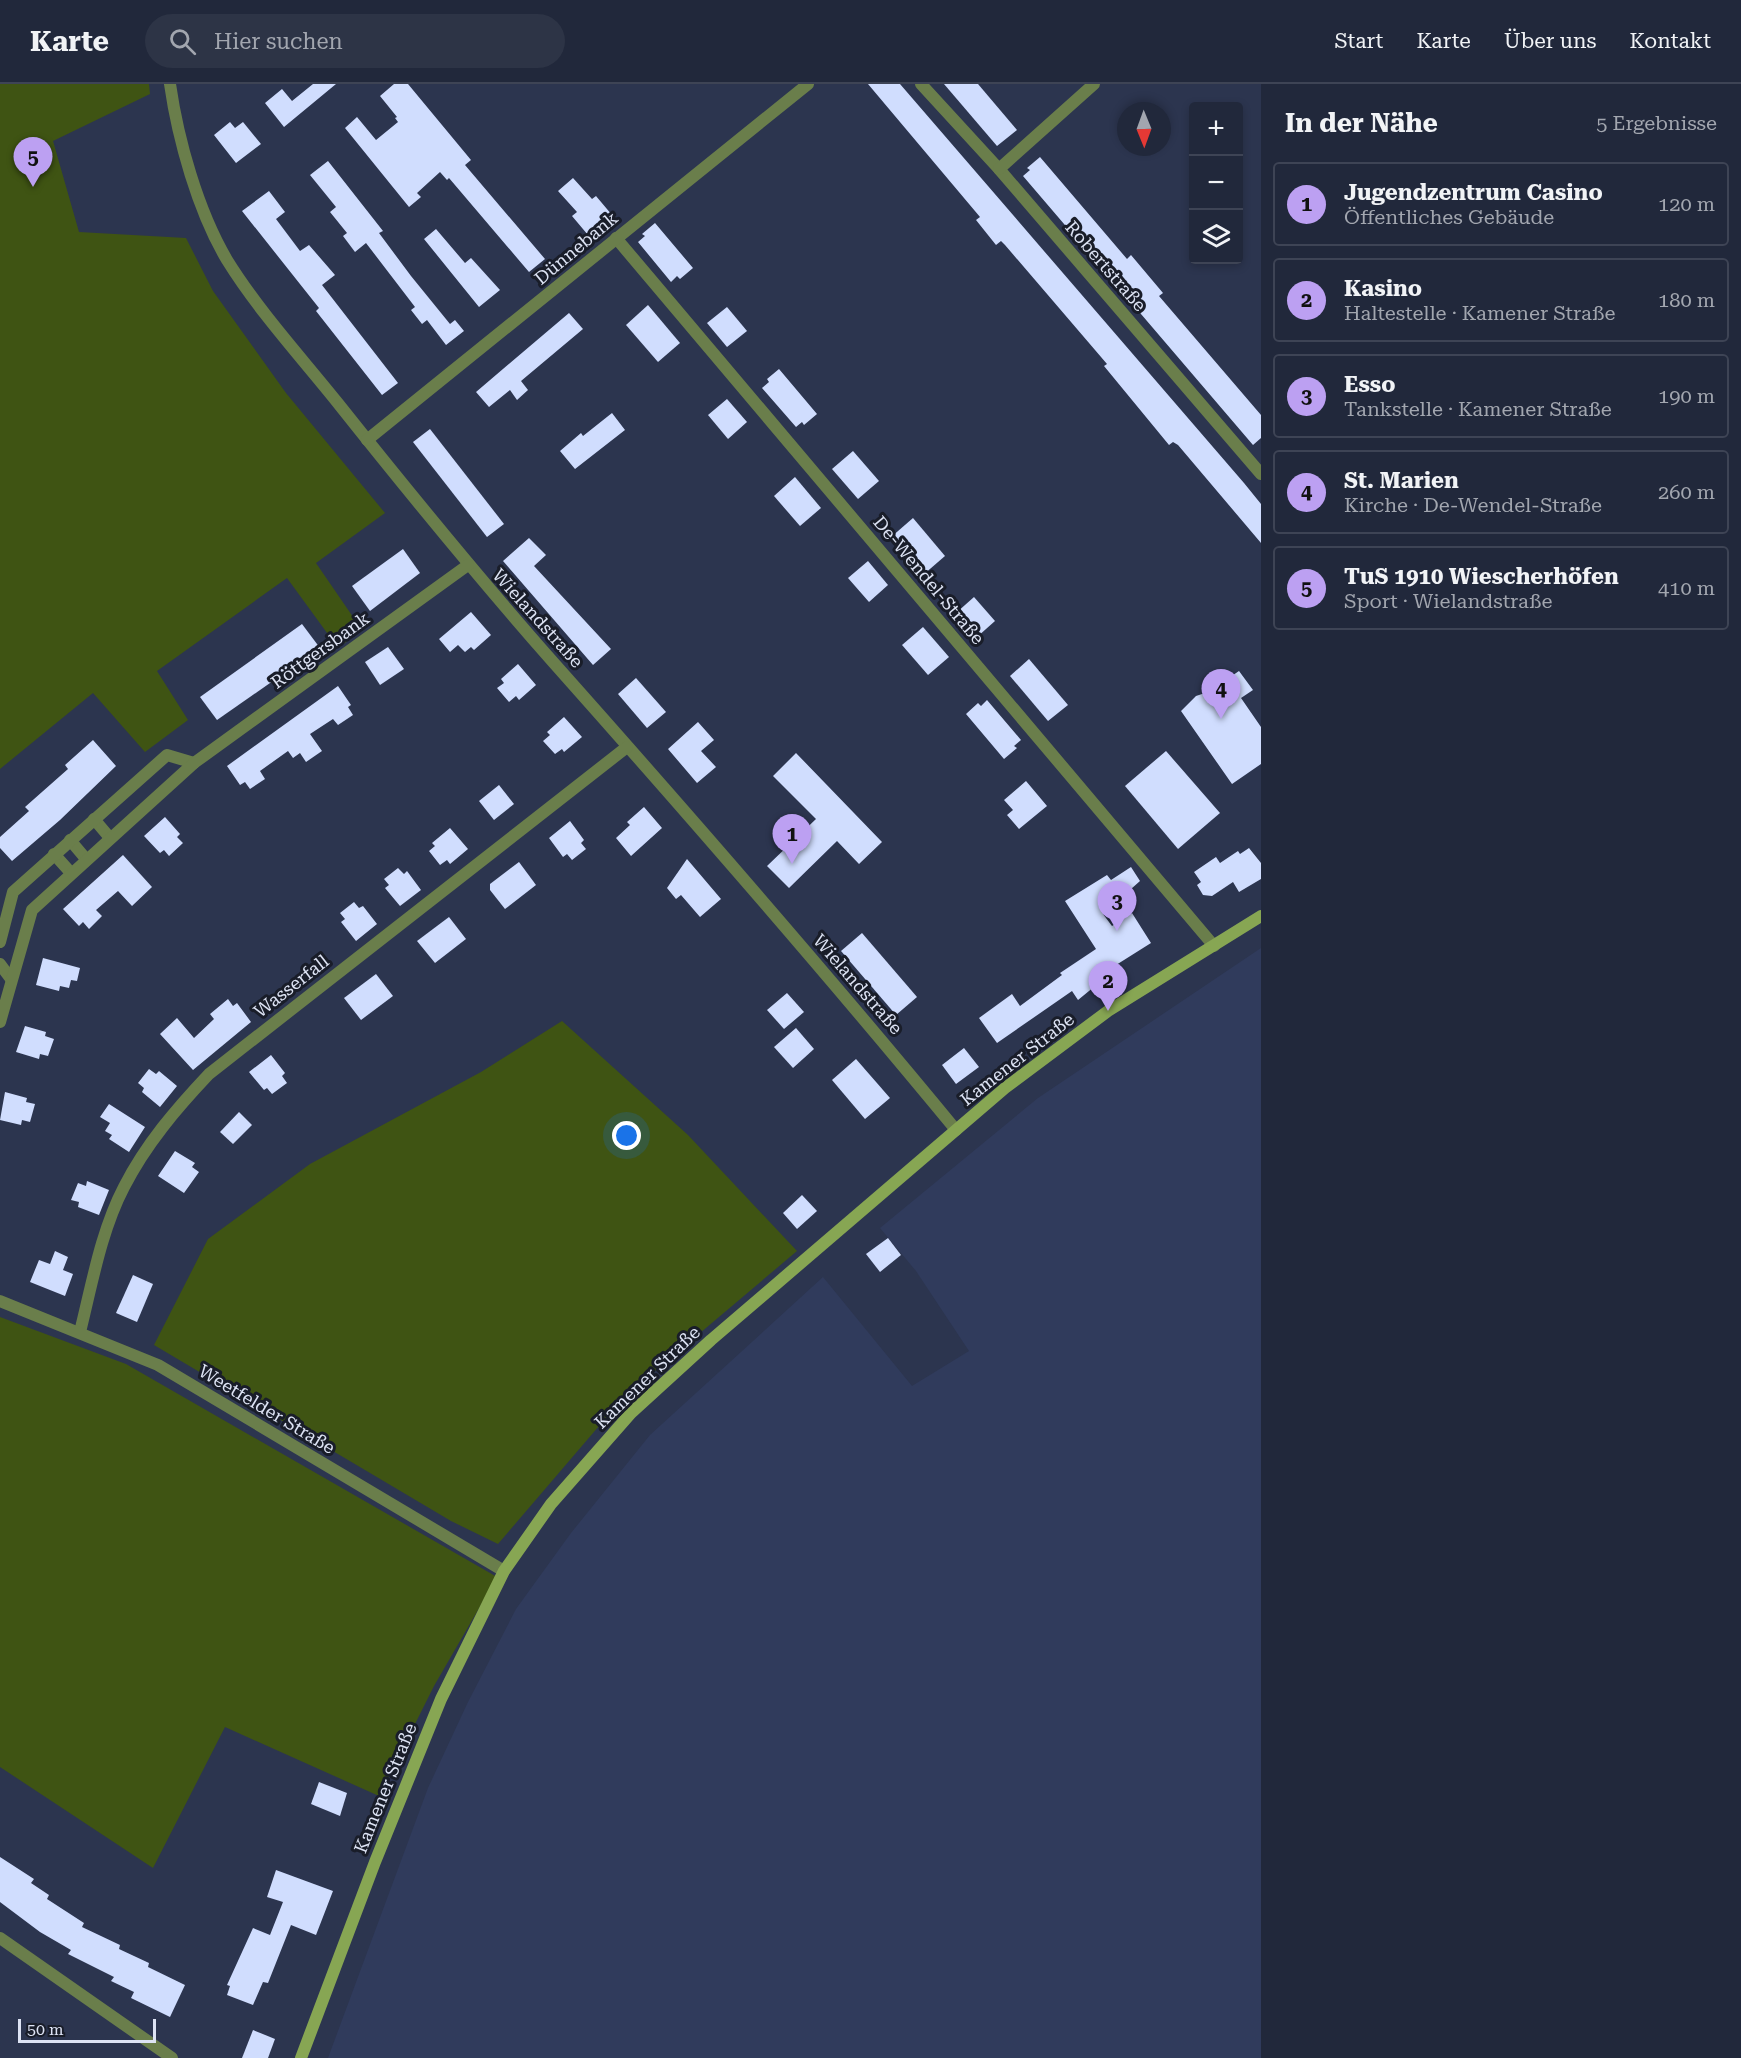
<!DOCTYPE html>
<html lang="de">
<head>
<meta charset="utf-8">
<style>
	:root { --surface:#21283b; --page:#2d3446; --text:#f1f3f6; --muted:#a2a6af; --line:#3e4455; --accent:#bca0f2 }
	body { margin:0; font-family:"Roboto Serif",serif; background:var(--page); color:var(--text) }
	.controls { position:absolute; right:18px; top:18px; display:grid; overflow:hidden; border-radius:6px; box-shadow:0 3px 9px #0003 }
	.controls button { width:54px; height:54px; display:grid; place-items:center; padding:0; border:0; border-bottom:2px solid var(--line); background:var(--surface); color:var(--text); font:30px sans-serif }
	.compass { position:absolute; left:1117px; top:18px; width:54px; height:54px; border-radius:50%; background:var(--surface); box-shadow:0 3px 9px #0003; rotate:179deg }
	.scale { position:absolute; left:18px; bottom:15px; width:138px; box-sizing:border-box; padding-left:6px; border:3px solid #dde3f4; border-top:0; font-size:16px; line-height:21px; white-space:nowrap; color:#dde3f4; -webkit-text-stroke:4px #191d29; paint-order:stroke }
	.you { position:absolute; left:627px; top:1052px; width:21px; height:21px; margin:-15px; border:4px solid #fff; border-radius:50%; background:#1a73e8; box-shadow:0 0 0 9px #1a73e833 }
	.badge { display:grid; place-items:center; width:39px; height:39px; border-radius:50%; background:var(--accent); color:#111; font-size:20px; font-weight:700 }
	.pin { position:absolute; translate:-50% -50px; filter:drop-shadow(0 2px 3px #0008) }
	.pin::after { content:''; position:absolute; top:32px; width:21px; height:18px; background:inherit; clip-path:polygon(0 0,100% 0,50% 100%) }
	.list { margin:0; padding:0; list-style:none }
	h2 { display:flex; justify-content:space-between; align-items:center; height:78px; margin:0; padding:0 24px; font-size:26px }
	h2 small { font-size:20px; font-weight:400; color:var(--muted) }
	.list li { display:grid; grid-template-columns:39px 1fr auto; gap:18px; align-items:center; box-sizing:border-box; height:84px; margin:0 12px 12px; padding:0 12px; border:2px solid var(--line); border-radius:6px }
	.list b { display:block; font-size:22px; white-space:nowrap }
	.list p { margin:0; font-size:20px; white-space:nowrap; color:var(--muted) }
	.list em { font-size:20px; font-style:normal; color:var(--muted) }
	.icon { flex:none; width:33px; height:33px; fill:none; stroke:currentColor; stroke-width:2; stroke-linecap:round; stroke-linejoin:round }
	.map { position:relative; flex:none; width:1261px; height:1974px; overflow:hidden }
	header { display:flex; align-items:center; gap:36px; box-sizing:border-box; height:84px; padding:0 30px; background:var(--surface); border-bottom:2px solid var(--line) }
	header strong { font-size:28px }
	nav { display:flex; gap:33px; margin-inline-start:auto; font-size:21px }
	.search { width:420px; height:54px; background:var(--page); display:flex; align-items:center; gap:15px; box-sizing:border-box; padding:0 21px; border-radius:33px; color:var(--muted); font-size:22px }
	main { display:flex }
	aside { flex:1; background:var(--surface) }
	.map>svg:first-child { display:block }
</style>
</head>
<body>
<header>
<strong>Karte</strong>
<div class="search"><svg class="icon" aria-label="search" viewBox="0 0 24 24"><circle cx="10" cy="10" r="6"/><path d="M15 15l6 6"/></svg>Hier suchen</div>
<nav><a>Start</a><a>Karte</a><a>Über uns</a><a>Kontakt</a></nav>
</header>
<main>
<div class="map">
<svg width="1261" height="1974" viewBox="0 0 1261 1974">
	<rect width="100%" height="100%" fill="#2c354f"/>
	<!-- built -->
	<polygon fill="#303b5c" points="1261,864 1261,1974 328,1974 428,1704 468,1618 516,1525 571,1449 650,1351 823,1193 912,1302 969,1267 916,1187 880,1144 1038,1014"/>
	<!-- green -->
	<g fill="#3f5413">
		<polygon points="0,0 149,0 150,10 53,57 79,148 186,154 213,207 286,309 385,429 316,479 362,546 338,564 287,494 157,587 188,636 145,668 93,609 0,685"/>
		<polygon points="562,937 688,1051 797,1167 623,1314 498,1460 451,1437 154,1261 208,1155 310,1080 481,988"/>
		<polygon points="0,1233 126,1280 497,1493 434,1602 379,1712 225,1643 153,1784 0,1683"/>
	</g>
	<!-- building -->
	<g fill="#d0ddfe">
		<polygon points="313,0 336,0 284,43 265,19 282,5 292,17"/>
		<polygon points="394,0 408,0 471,76 465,81 545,175 529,188 449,94 447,96 440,88 417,109 421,113 409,123 345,44 357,33 376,56 398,38 395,34 397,33 380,12"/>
		<polygon points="868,0 900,0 1244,399 1261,420 1261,459 1178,361 1173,358 1169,361 1104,282 1107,280 1005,161 1001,157 996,161 976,136 980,133"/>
		<polygon points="944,0 978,0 1017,46 997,62"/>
		<polygon points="230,38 235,44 243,38 261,60 236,79 214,51"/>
		<polygon points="1040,73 1127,175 1131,171 1163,209 1159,212 1261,331 1261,354 1253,361 1023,92 1030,86 1027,84"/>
		<polygon points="328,77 383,147 379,149 411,192 450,240 455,236 464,247 446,261 427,236 422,240 411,226 415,223 366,159 355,168 343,152 347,149 330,128 336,123 310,91"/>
		<polygon points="573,94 592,115 596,112 612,131 588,151 572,132 577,128 558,107"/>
		<polygon points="269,107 285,128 276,135 300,167 309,161 335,191 322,201 398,299 382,311 316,227 319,224 242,127"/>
		<polygon points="655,139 693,184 680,195 677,192 671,198 638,158 645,152 642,150"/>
		<polygon points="436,145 465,179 471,174 500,206 479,223 424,155"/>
		<polygon points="648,221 680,259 658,278 626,241"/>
		<polygon points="727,223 747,247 727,263 707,239"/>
		<polygon points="569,229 583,245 521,297 528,306 517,316 510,306 489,323 476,308"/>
		<polygon points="779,285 817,330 804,341 802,338 796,343 762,304 769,298 767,295"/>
		<polygon points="727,315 747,338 728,355 708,331"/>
		<polygon points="612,329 625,346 575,385 560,367 581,349 583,352"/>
		<polygon points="430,345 504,440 487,453 413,358"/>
		<polygon points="853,367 879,397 858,415 832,385"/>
		<polygon points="795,393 821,424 800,442 774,412"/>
		<polygon points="913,434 945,472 923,491 890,454"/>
		<polygon points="529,454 546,471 534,482 611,565 593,581 503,477"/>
		<polygon points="403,465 420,489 370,527 352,502"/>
		<polygon points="868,477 888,501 869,518 848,494"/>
		<polygon points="974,513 995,537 977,553 956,529"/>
		<polygon points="471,528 491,551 474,566 471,563 465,568 458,561 450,568 439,555"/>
		<polygon points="302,540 320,564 217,636 200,613"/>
		<polygon points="923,543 949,573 928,591 902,561"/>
		<polygon points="388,563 404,585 380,601 365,578"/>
		<polygon points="1029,575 1068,621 1048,637 1010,592"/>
		<polygon points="518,580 536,601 519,616 516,612 509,618 497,604 504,599 501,595"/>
		<polygon points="1239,587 1253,606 1241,614 1261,643 1261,680 1232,700 1181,627 1196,612 1208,608"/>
		<polygon points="636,594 666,628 647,644 618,610"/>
		<polygon points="338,602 351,621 348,623 353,631 338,641 333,635 310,650 322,667 306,678 300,669 293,674 288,667 260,687 265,695 250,705 245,698 240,701 227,682"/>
		<polygon points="987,616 1021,656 1014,662 1017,664 1004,675 966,630 978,619 981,622"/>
		<polygon points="564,633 582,653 564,668 562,665 555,670 543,657 550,651 547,648"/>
		<polygon points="698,638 714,656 701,667 716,683 697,699 668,665"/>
		<polygon points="93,656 116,682 60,736 12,777 0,764 0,753 29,727 25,723 68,685 65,681"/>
		<polygon points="1166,667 1220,729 1178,765 1125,702"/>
		<polygon points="796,669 882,758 859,780 837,757 789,804 767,782 816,735 773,692"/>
		<polygon points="1026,697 1047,722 1019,745 1007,731 1013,726 1004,716"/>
		<polygon points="499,701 514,720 494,736 479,717"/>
		<polygon points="644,723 662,744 631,772 616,754 630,741 627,738"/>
		<polygon points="165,733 180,750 177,753 183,759 169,772 164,766 160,769 144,752"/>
		<polygon points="570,737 584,756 581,759 586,765 572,776 567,770 563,773 549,754"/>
		<polygon points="450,744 468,765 450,780 447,776 440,781 429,767 435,762 432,759"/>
		<polygon points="1249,764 1261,779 1261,795 1239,808 1233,798 1212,812 1203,811 1197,801 1201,798 1194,788 1216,773 1220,779 1238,767 1240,770"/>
		<polygon points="123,771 152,803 132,822 118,807 96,826 102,832 89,845 83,838 79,842 63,825"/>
		<polygon points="687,775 721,815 700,833 681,811 676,815 667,804"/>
		<polygon points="519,778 536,801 505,825 490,806 490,800"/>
		<polygon points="1131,783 1140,797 1103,830 1112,842 1132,829 1151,859 1097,893 1100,898 1078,916 1072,907 997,959 979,934 1012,910 1020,922 1062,891 1060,889 1096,865 1065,817 1107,791 1111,796"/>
		<polygon points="398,784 404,790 407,787 421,806 400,822 385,804 389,801 384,795"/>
		<polygon points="354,818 359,824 363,822 377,840 356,857 341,838 345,835 340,829"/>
		<polygon points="449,833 466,855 435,879 417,857"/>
		<polygon points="862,849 917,913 896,931 841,867"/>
		<polygon points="43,874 80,884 77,897 71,896 69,904 60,902 59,907 36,901"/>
		<polygon points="376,890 393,912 361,936 344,914"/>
		<polygon points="787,909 804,928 784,945 767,926"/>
		<polygon points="228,915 233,922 237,919 251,938 193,986 160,950 177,934 194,954 214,935 210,930"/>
		<polygon points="25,942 46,948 45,952 54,955 48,972 40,970 39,975 16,968"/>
		<polygon points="796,944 814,965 793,984 774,963"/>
		<polygon points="964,964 979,983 956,1000 942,981"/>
		<polygon points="271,971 285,989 282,992 287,999 272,1010 267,1004 264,1006 249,988"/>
		<polygon points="856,975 890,1014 865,1035 832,996"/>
		<polygon points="149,985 156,990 159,987 177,1002 160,1023 142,1008 144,1004 138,999"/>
		<polygon points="5,1008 27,1014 26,1018 35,1020 30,1038 22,1036 21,1041 0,1036"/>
		<polygon points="109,1020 145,1043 129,1068 109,1055 112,1051 105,1047 110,1039 100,1033"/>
		<polygon points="239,1028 252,1041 233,1060 220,1048"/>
		<polygon points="175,1067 195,1079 192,1083 199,1088 184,1109 158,1092"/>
		<polygon points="87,1097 109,1106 99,1131 78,1123 79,1118 71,1116 78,1099 86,1102"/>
		<polygon points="802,1111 817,1127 797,1145 783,1129"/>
		<polygon points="888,1154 901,1171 880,1188 866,1170"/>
		<polygon points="55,1167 68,1173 63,1186 73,1190 65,1212 30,1198 39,1176 50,1180"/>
		<polygon points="133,1191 153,1200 137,1238 116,1229"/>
		<polygon points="319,1698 347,1709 340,1732 311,1720"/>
		<polygon points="0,1773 34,1795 31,1799 49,1811 47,1815 84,1839 82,1843 120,1861 119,1865 149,1879 148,1883 185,1901 170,1933 131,1914 134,1908 111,1897 114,1893 68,1870 71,1866 40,1848 0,1818"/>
		<polygon points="276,1786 333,1807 316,1851 291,1841 268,1899 263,1898 253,1921 227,1911 230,1902 227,1901 253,1844 270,1851 283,1818 267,1813"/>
		<polygon points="253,1946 275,1955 268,1974 242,1974"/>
	</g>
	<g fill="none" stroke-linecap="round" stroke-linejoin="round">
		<!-- minor -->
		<g stroke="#6a7e4b" stroke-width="12">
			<path d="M170,0C178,56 198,127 227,176C258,226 300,272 337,318C407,406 478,493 553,578C690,732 825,887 956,1046"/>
			<polyline points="921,0 999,85 1261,390"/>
			<polyline points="999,85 1094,0"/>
			<polyline points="616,154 1214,862"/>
			<polyline points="367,356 808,0"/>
			<polyline points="94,735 110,754"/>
			<polyline points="70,756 86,775"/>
			<polyline points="54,770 71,789"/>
			<polyline points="0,858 13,808 167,671 194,679"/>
			<polyline points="0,880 11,895"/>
			<polyline points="0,938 32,826 194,679 468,481"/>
			<path d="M80,1248C92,1200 101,1147 124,1103C146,1060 176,1025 209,990L627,663"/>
			<polyline points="0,1854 172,1974"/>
		</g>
		<!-- tertiary -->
		<polyline stroke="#6a7e4b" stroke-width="12" points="0,1217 158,1281 504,1487"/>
		<!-- secondary -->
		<polyline stroke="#87a653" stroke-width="12" points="301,1974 375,1778 441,1615 504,1487 551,1420 631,1329 711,1256 1005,1004 1108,927 1261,832"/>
	</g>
	<g text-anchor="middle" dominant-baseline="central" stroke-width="6" stroke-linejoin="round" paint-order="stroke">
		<!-- street labels -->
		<g font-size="18" fill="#dde3f4" stroke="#191d29">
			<text transform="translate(576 164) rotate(-40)">Dünnebank</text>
			<text transform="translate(1106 182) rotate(49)">Robertstraße</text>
			<text transform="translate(929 496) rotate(50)">De-Wendel-Straße</text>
			<text transform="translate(538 534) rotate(48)">Wielandstraße</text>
			<text transform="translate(320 566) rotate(-36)">Röttgersbank</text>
			<text transform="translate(858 900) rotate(49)">Wielandstraße</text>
			<text transform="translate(291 902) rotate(-38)">Wasserfall</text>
			<text transform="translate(1017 975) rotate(-38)">Kamener Straße</text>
			<text transform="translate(647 1293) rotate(-44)">Kamener Straße</text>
			<text transform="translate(267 1325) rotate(31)">Weetfelder Straße</text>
			<text transform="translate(385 1704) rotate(-68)">Kamener Straße</text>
		</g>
	</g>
</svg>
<div class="controls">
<button>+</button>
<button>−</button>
<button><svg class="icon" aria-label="layers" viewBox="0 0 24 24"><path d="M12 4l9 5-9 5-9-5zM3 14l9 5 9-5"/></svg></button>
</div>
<svg class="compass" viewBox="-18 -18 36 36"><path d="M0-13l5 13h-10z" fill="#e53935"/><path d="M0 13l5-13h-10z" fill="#a2a6af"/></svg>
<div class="scale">50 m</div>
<div class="you"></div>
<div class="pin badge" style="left:792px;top:780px">1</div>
<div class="pin badge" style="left:1108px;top:927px">2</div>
<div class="pin badge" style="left:1117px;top:847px">3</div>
<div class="pin badge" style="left:1221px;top:635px">4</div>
<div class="pin badge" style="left:33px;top:103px">5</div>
</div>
<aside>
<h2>In der Nähe<small>5 Ergebnisse</small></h2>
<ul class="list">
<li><span class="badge">1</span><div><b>Jugendzentrum Casino</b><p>Öffentliches Gebäude</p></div><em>120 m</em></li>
<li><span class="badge">2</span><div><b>Kasino</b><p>Haltestelle · Kamener Straße</p></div><em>180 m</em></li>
<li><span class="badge">3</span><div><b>Esso</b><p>Tankstelle · Kamener Straße</p></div><em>190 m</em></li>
<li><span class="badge">4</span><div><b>St. Marien</b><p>Kirche · De-Wendel-Straße</p></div><em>260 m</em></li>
<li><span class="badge">5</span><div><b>TuS 1910 Wiescherhöfen</b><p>Sport · Wielandstraße</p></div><em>410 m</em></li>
</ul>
</aside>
</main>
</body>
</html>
